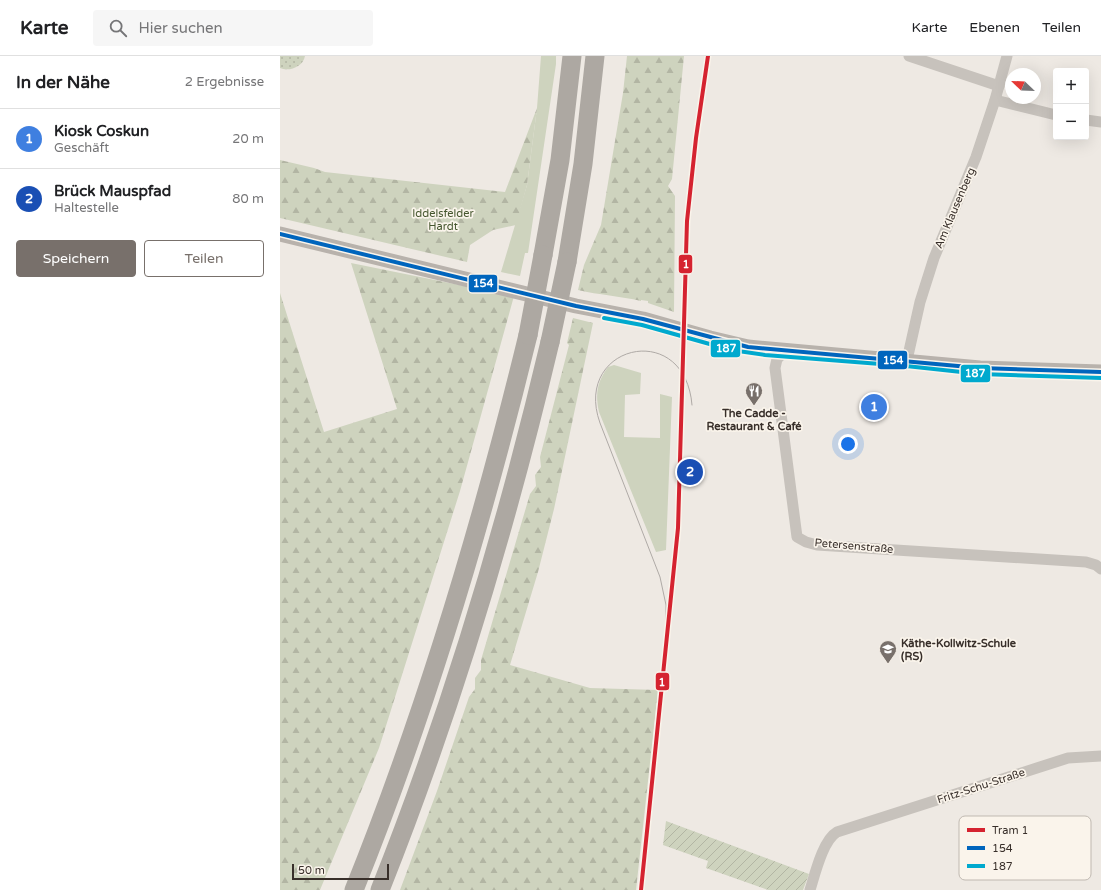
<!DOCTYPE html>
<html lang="de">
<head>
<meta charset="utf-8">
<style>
	:root { --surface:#fff; --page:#f6f6f6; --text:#202124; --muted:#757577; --line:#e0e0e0; --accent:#78706b }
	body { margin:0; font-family:"Varela Round",sans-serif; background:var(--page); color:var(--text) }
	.controls { position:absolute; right:12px; top:12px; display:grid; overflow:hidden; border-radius:4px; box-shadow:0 4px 16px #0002 }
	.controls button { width:36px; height:36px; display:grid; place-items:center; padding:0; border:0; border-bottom:1px solid var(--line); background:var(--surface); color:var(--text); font:20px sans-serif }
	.compass { position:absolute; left:725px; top:12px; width:36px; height:36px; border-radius:50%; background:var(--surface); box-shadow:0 4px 16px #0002; rotate:293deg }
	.scale { position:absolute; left:12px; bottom:10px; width:97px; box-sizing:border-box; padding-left:4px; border:2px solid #382f2a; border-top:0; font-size:11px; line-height:14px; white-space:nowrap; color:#382f2a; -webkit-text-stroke:3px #faf4eb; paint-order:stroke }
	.you { position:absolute; left:568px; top:388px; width:14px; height:14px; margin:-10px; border:3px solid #fff; border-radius:50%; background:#1a73e8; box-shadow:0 0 0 6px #1a73e833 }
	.badge { display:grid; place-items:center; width:26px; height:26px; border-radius:50%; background:var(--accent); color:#fff; font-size:13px; font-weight:700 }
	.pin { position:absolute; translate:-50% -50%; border:2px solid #fff; box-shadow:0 1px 4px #0006 }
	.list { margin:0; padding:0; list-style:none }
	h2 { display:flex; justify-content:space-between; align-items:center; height:52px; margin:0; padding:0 16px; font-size:17px }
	h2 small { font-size:13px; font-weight:400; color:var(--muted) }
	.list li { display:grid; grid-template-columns:26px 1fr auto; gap:12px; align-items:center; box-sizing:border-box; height:60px; padding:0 16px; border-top:1px solid var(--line) }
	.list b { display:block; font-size:15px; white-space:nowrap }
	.list p { margin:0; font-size:13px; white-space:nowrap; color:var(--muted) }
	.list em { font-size:13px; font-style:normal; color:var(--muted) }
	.actions { display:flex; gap:8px; padding:12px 16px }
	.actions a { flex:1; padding:9px 0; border:1px solid var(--accent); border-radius:4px; text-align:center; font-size:14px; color:var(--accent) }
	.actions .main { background:var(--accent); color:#fff }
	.icon { flex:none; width:22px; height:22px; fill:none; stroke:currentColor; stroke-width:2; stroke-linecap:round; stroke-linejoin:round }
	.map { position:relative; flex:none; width:821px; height:834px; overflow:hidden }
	header { display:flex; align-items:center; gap:24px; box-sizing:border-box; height:56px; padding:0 20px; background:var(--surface); border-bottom:1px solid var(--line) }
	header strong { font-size:19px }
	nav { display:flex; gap:22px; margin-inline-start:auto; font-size:14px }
	.search { width:280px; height:36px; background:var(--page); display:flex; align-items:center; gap:10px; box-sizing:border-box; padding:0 14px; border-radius:4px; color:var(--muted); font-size:15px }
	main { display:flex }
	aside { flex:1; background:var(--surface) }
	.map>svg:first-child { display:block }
</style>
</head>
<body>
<header>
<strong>Karte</strong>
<div class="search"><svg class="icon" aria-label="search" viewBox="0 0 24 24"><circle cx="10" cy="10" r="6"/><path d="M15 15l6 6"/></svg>Hier suchen</div>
<nav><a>Karte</a><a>Ebenen</a><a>Teilen</a></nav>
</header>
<main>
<aside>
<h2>In der Nähe<small>2 Ergebnisse</small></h2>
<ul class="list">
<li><span class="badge" style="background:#3f7fe0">1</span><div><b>Kiosk Coskun</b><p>Geschäft</p></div><em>20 m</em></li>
<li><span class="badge" style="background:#1a4fb4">2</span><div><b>Brück Mauspfad</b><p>Haltestelle</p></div><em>80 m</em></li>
</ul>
<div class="actions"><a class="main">Speichern</a><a>Teilen</a></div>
</aside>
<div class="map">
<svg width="821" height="834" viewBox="0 0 821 834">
	<defs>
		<pattern id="forest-firs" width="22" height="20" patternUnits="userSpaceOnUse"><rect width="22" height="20" fill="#ced3be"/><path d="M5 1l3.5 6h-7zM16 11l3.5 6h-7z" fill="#b2b5a3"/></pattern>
		<pattern id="park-dots" width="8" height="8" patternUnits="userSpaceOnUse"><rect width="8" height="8" fill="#ced3be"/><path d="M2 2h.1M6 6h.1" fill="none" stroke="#b2b5a3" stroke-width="1.8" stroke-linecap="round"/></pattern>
		<pattern id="garden-furrows" width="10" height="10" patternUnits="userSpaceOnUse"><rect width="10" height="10" fill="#ced3be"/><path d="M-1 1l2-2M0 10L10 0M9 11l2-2" fill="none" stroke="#b2b5a3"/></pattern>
	</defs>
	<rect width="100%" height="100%" fill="#eee9e3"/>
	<!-- grass -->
	<g fill="#ced3be">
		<polygon points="261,0 276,0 276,8 248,197 245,197 240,220 221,216 247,129 257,52"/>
		<path d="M334,309L361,317L360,338L345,339L344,381L380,382V338L392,341L386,494L376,496L319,356C315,338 317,326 328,311Z"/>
	</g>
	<!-- forest -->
	<g fill="url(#forest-firs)">
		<path d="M347,0H404L392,123L388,130L395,140L394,256L368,247V245L361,244V245C340,240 319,239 298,234L304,209L321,169L343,37Z"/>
		<polygon points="257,52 247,129 236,169 213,174 190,189 187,206 0,162 0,104 34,112 45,116 225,136"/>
		<polygon points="71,207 234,240 180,435 99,692 40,834 0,834 0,237 44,376 117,353"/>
		<polygon points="293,262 313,267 274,453 258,516 230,609 310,632 378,634 356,834 120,834 157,735 189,641 195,633 195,622 201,614 201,604 250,438 256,430 255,419 261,411 260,401 289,289 287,287"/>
	</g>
	<!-- park -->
	<path fill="url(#park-dots)" d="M0,0H25C23,11 9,16 0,12Z"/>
	<!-- garden -->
	<polygon fill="url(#garden-furrows)" points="386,765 529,818 523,834 488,834 426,812 428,805 383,789"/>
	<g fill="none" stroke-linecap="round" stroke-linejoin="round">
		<!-- minor -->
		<g stroke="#c7c2bc" stroke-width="11">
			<polyline points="629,0 719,30"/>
			<polyline points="715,44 776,59"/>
			<polyline points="806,64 821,66"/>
			<polyline points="505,295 497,303 495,312 517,481 526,486 537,489 806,506 816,509 821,513"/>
			<polyline points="627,304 640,246 654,202 696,101 715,44 727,0"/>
			<path d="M530,834C535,818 543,784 557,776L788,702L821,700"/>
		</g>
		<!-- secondary -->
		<polyline stroke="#b8b2ac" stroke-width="15" points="0,178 296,250 363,263 430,282 468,291 700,312 821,316"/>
		<!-- motorway -->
		<g stroke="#ada8a2" stroke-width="19">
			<polyline points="263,199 280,104 292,0"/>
			<polyline points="287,206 303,108 315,0"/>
			<path d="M74,834C147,653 202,468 248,279"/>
			<path d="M100,834C171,656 226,472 270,286"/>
		</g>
		<!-- tram -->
		<path stroke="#afaaa6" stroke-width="1" d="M386,589V549L380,521L320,367C292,289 405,262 412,349"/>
		<!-- motorway-bridge -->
		<g stroke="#ada8a2" stroke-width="19">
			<polyline points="248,279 263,199"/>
			<polyline points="270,286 287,206"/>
		</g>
		<!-- bus-1 casing -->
		<g stroke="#faf4eb" stroke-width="7">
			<polyline id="bus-1" points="0,178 296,250 363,263 468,291 700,312 821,316"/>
		</g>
		<!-- bus-2 casing -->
		<g stroke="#faf4eb" stroke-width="7">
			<polyline id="bus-2" points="324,262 362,269 451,294 485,299 626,310 700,318 821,322"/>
		</g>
		<!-- bus-1 -->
		<use href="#bus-1" stroke="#0065bd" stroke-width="4"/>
		<!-- bus-2 -->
		<use href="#bus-2" stroke="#00a9ce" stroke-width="4"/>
		<!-- tram-1 casing -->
		<g stroke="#faf4eb" stroke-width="7">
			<polyline id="tram-1" points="361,834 398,472 407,165 416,82 428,0"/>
		</g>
		<!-- tram-1 -->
		<use href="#tram-1" stroke="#d52330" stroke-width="4"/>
	</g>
	<!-- icons -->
	<defs>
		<g id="restaurant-pin" transform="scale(0.9)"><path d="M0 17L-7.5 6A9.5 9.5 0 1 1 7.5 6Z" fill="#78706b" stroke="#faf4eb"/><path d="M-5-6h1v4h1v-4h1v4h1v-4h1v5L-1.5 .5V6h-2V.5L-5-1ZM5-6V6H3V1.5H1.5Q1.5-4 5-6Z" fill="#fff"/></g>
		<g id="school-pin" transform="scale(0.9)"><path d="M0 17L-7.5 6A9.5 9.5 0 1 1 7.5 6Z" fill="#78706b" stroke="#faf4eb"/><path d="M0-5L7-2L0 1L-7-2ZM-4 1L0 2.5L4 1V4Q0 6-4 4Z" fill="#fff"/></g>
	</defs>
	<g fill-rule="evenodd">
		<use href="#restaurant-pin" x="474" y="335"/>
		<use href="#school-pin" x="608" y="593"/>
	</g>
	<g text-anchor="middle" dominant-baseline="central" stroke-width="3.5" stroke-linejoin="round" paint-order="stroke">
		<!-- street labels -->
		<g font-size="11" fill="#382f2a" stroke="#faf4eb">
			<text transform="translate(675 152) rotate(-67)">Am Klausenberg</text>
			<text transform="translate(574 490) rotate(5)">Petersenstraße</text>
			<text transform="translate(701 730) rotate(-18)">Fritz-Schu-Straße</text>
		</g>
		<!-- park labels -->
		<g font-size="11" fill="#45562e" stroke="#faf4eb">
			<text x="163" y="157">Iddelsfelder<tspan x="163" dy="13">Hardt</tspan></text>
		</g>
		<!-- poi labels -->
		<g font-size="11" font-weight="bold" fill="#382f2a" stroke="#faf4eb">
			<text x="474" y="357">The Cadde -<tspan x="474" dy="13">Restaurant &amp; Café</tspan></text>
			<text x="621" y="587" text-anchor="start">Käthe-Kollwitz-Schule<tspan x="621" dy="13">(RS)</tspan></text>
		</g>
	</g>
	<!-- legend -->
	<rect x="679" y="760" width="132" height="64" rx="6" fill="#faf4eb" stroke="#c0b9b1" stroke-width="1"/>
	<rect x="687" y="772" width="18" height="4" fill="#d52330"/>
	<rect x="687" y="790" width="18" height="4" fill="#0065bd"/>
	<rect x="687" y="808" width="18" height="4" fill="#00a9ce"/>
	<g font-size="11" fill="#382f2a">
		<text x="712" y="778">Tram 1</text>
		<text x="712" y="796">154</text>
		<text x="712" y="814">187</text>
	</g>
	<g stroke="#faf4eb" stroke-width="1.5">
		<rect x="398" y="198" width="15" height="20" rx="4" fill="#d52330"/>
		<rect x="188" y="218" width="30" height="19" rx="4" fill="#0065bd"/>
		<rect x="430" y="283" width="31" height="19" rx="4" fill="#00a9ce"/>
		<rect x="597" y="294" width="31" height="20" rx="4" fill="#0065bd"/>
		<rect x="680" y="308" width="31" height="19" rx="4" fill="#00a9ce"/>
		<rect x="375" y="616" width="15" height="19" rx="4" fill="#d52330"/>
	</g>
	<g font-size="11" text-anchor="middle" font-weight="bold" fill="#fff">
		<text x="406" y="212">1</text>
		<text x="203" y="231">154</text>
		<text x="446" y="296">187</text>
		<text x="613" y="308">154</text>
		<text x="695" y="321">187</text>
		<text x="382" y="630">1</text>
	</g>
</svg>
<div class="controls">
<button>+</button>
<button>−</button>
</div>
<svg class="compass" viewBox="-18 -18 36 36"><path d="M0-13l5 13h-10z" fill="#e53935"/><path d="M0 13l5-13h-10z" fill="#757577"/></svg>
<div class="scale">50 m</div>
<div class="you"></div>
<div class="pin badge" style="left:594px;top:351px;background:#3f7fe0">1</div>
<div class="pin badge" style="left:410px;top:416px;background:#1a4fb4">2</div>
</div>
</main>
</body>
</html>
